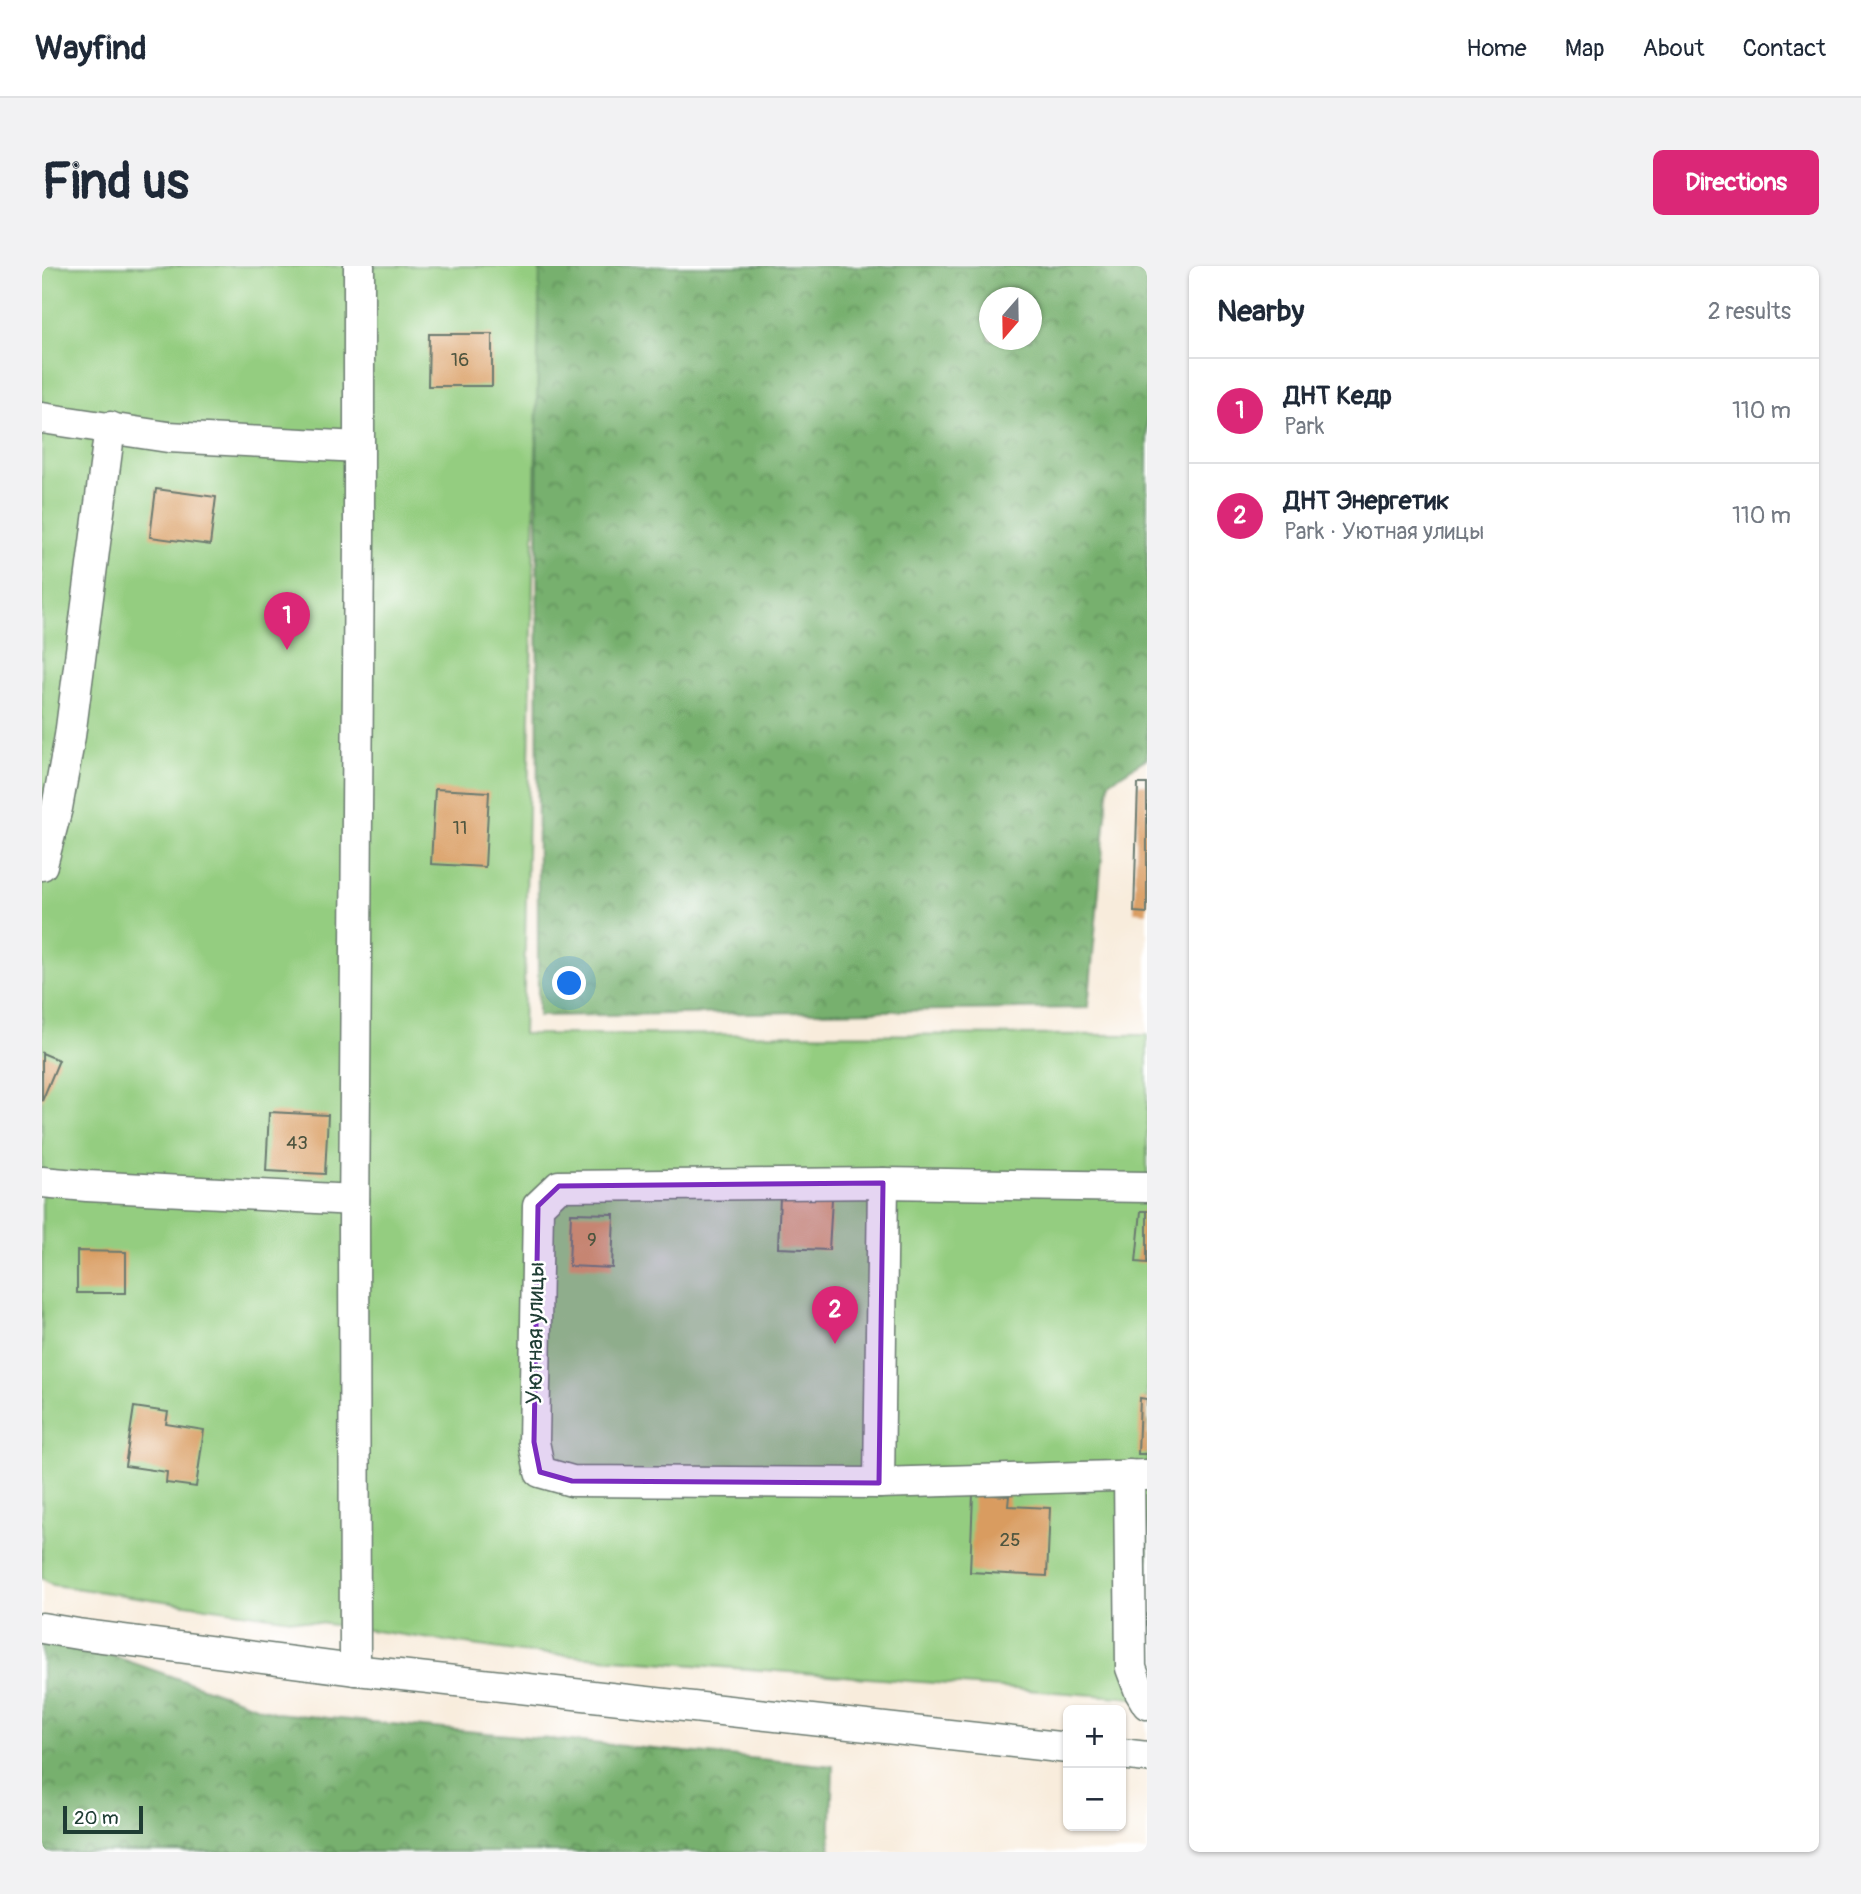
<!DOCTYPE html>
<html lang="en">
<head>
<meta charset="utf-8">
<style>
	:root { --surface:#fff; --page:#f2f2f3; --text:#1f2937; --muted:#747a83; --line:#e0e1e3; --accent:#db2777 }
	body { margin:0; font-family:Pangolin,sans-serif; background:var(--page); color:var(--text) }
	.controls { position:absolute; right:21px; bottom:21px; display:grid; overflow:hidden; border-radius:10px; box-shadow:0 2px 5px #0004 }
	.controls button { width:63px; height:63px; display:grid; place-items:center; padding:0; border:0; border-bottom:2px solid var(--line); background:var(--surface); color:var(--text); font:35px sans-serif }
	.compass { position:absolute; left:937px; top:21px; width:63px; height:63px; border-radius:50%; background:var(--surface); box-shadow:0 2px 5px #0004; rotate:200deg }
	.scale { position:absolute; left:21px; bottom:18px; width:80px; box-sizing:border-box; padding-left:7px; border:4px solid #1f3d34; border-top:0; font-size:19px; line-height:24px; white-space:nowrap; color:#1f3d34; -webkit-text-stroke:5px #fff; paint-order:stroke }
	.you { position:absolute; left:528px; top:718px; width:24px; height:24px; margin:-18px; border:5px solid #fff; border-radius:50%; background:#1a73e8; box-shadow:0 0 0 10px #1a73e833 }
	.badge { display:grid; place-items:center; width:46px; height:46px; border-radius:50%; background:var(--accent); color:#fff; font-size:23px; font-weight:700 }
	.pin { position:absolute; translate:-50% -58px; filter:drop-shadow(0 2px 4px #0008) }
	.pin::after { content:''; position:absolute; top:37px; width:24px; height:21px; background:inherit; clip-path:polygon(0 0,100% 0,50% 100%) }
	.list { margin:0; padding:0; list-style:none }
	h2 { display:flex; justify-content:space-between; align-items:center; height:91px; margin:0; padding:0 28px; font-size:30px }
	h2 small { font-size:23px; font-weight:400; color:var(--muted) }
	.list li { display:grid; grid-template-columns:46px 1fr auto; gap:21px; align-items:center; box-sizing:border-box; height:105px; padding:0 28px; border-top:2px solid var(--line) }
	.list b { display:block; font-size:26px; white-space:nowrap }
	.list p { margin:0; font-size:23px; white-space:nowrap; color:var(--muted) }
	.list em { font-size:23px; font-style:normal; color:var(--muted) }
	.map { position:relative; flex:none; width:1105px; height:1586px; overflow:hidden; border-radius:10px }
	header { display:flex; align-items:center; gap:42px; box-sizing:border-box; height:98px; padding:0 35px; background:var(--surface); border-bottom:2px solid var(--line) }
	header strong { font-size:33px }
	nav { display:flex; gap:38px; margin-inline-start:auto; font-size:24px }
	.intro { display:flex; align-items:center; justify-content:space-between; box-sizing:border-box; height:168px; padding:0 42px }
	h1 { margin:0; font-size:49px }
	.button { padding:18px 32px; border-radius:10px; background:var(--accent); color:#fff; font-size:24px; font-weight:700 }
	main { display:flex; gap:42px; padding:0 42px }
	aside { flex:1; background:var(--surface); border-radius:10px; box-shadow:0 2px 5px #0004 }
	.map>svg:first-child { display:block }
</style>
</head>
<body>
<header>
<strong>Wayfind</strong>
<nav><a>Home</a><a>Map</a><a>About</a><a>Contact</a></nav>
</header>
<div class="intro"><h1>Find us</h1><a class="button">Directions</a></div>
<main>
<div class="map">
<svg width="1105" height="1586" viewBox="0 0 1105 1586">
	<defs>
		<pattern id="forest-crowns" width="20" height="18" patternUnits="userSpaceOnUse" patternTransform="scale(1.75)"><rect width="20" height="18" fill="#77b06e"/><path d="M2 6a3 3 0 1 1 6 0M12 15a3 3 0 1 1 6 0" fill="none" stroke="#61905b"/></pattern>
	</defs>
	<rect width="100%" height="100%" fill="#fff"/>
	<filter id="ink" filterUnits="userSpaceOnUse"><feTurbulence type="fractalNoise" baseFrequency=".0143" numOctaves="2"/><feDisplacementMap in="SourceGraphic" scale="14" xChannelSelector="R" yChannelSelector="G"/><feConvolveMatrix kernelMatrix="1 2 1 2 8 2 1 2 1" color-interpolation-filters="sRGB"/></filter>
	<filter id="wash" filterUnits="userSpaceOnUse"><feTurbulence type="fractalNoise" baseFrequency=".00686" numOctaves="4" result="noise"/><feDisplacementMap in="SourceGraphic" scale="28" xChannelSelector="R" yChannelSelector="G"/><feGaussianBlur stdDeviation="1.57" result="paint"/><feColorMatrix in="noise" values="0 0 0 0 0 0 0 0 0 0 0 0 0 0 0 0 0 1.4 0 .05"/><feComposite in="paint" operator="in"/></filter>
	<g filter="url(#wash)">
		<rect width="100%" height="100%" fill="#f8ecdc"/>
		<!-- forest -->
		<g fill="url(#forest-crowns)" stroke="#4b7651" stroke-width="2" fill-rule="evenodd">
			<path d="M495,0H1105V492L1067,516L1046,742L496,750ZM947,32H989V74H947Z"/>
			<polygon points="0,1365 234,1447 791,1500 788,1586 0,1586"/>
		</g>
		<!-- garden -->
		<polygon fill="#94cd80" stroke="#5a855a" stroke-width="2" points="0,0 498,0 481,768 1105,769 1105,1433 480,1386 11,1319 0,1312"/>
		<g id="blocks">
			<!-- building -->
			<g fill="#d99c60">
				<polygon points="387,68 450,68 450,120 386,120"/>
				<polygon points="114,223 174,231 168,279 108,271"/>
				<polygon points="1096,518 1105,518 1105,647 1092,646"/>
				<polygon points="393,523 447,526 443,601 389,598"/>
				<polygon points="0,787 17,794 0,835"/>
				<polygon points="227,846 286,849 283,908 224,905"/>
				<polygon points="738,930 790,933 787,984 736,982"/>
				<polygon points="1099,945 1105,945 1105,997 1094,996"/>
				<polygon points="529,947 572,948 570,1002 527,1000"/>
				<polygon points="35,985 84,986 84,1027 35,1027"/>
				<polygon points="1098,1132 1105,1133 1105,1188 1096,1188"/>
				<polygon points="92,1141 126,1146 124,1158 162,1164 154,1221 124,1217 125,1206 83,1200"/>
				<polygon points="931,1228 967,1230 966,1240 1008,1242 1005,1310 928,1306"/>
			</g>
		</g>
	</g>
	<g filter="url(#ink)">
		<use href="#blocks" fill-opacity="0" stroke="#6b7a6f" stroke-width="2"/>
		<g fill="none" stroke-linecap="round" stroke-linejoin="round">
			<!-- minor casing -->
			<g stroke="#6b7a6f" stroke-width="33">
				<g id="minor">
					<polyline points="0,152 126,171 317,181"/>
					<polyline points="0,599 15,542 28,470 68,161"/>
					<polyline points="0,916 45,920 312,934"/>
					<polyline points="1105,921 841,917 517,920 496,940 492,1176 498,1206 530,1215 837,1217 1105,1209"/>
					<polyline points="1087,1209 1089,1402 1098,1426 1105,1438"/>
					<polyline points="837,1217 841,917"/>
					<polyline points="0,1362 36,1368 313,1404 1026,1482"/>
					<polyline points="313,1404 312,960 317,271 317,0"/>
					<polyline points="1079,1488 1105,1491"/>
				</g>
			</g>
			<!-- minor -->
			<use href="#minor" stroke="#fff" stroke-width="30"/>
		</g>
	</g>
	<!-- marked area -->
	<path fill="#7b2cbf" fill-opacity="0.2" stroke="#7b2cbf" stroke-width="5" stroke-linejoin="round" d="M841,917L837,1217L530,1215L498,1206L492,1176L496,940L517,920Z"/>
	<g text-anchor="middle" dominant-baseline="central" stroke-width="5" stroke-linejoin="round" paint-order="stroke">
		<!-- number labels -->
		<g font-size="19" fill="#4e553f">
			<text x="418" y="94">16</text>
			<text x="418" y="562">11</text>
			<text x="255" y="877">43</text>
			<text x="550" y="974">9</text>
			<text x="968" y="1274">25</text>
		</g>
		<!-- street labels -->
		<g font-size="23" fill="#1f3d34" stroke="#fff">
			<text transform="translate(493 1067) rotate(-89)">Уютная улицы</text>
		</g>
	</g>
</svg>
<div class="controls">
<button>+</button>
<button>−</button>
</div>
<svg class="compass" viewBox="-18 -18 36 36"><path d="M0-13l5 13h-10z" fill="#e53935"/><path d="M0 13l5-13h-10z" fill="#747a83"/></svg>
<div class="scale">20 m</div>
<div class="you"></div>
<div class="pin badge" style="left:245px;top:384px">1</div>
<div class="pin badge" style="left:793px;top:1078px">2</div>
</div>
<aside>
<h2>Nearby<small>2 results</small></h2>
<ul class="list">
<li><span class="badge">1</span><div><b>ДНТ Кедр</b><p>Park</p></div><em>110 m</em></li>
<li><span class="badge">2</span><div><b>ДНТ Энергетик</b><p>Park · Уютная улицы</p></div><em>110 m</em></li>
</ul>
</aside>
</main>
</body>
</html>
